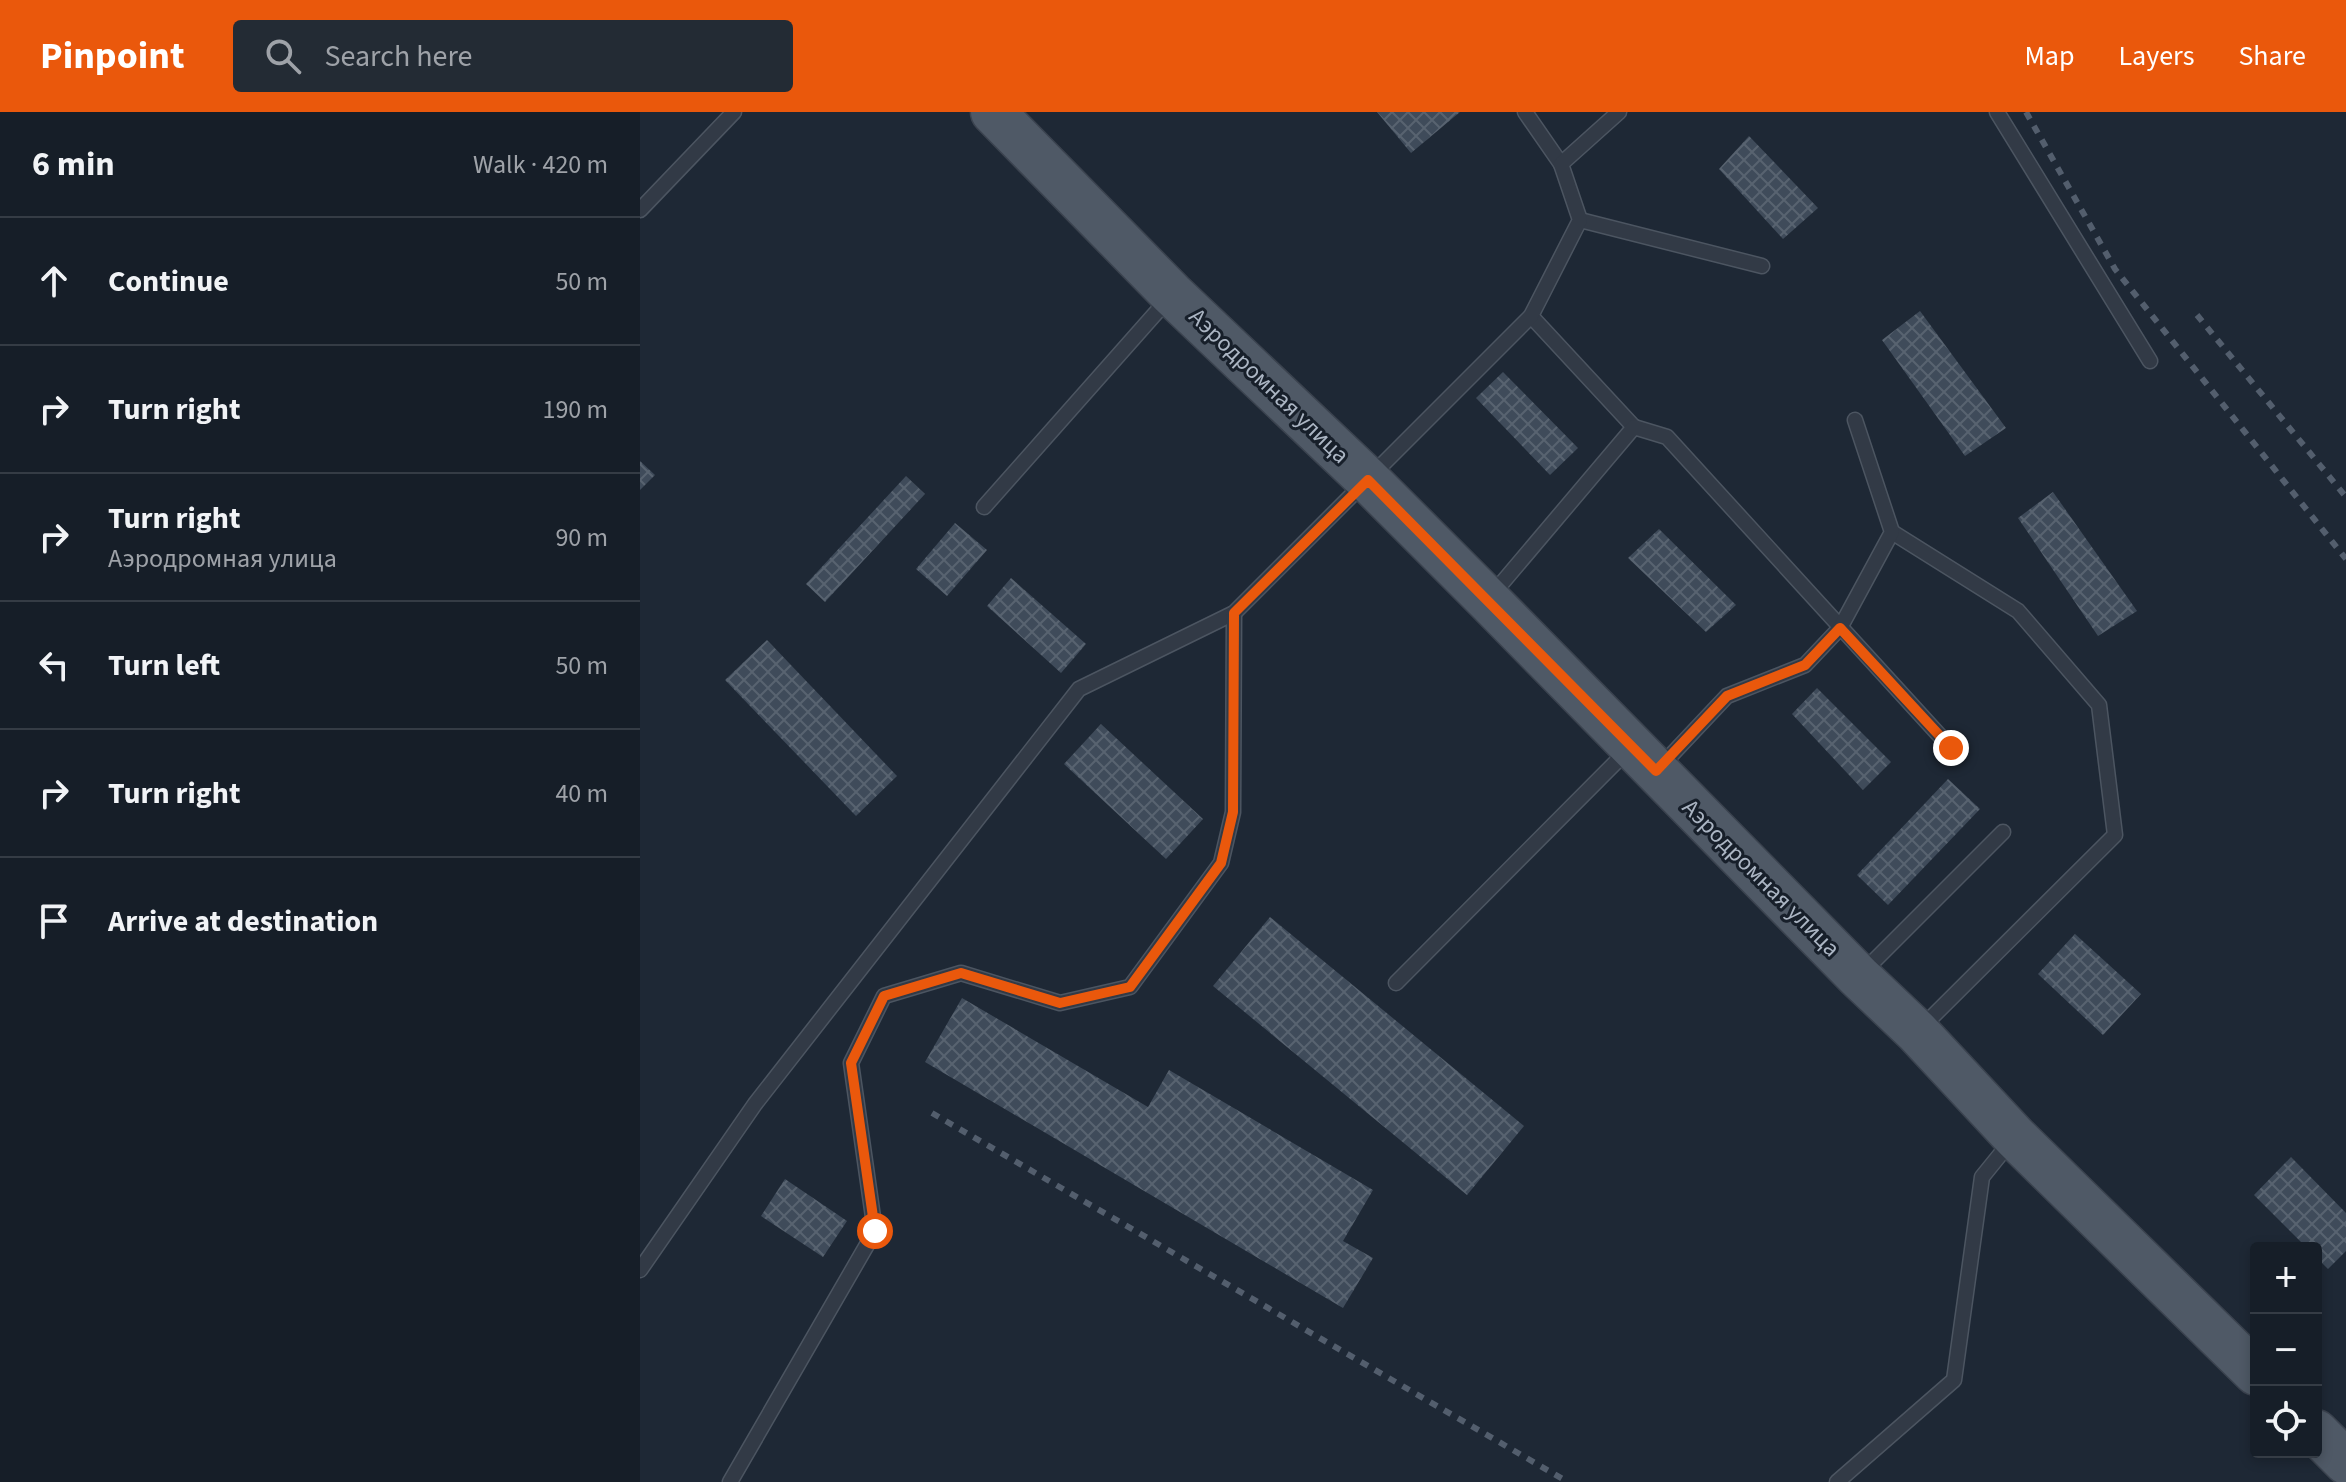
<!DOCTYPE html>
<html lang="en">
<head>
<meta charset="utf-8">
<style>
	:root { --surface:#161e28; --page:#232b34; --text:#f1f3f6; --muted:#9ea2a8; --line:#353c45; --accent:#ea580c }
	body { margin:0; font-family:"Source Sans 3",sans-serif; background:var(--page); color:var(--text) }
	.controls { position:absolute; right:24px; bottom:24px; display:grid; overflow:hidden; border-radius:8px; box-shadow:0 4px 12px #0003 }
	.controls button { width:72px; height:72px; display:grid; place-items:center; padding:0; border:0; border-bottom:2px solid var(--line); background:var(--surface); color:var(--text); font:40px sans-serif }
	.stop { position:absolute; width:24px; height:24px; margin:-18px; border:6px solid #ea580c; border-radius:50%; background:#fff }
	.stop.end { background:#ea580c; border-color:#fff; box-shadow:0 2px 8px #0008 }
	.list { margin:0; padding:0; list-style:none }
	h2 { display:flex; justify-content:space-between; align-items:center; height:104px; margin:0; padding:0 32px; font-size:34px }
	h2 small { font-size:26px; font-weight:400; color:var(--muted) }
	.list li { display:grid; grid-template-columns:52px 1fr auto; gap:24px; align-items:center; box-sizing:border-box; height:128px; padding:0 32px; border-top:2px solid var(--line) }
	.list b { display:block; font-size:30px; white-space:nowrap }
	.list p { margin:0; font-size:26px; white-space:nowrap; color:var(--muted) }
	.list em { font-size:26px; font-style:normal; color:var(--muted) }
	.icon { flex:none; width:44px; height:44px; fill:none; stroke:currentColor; stroke-width:2; stroke-linecap:round; stroke-linejoin:round }
	.map { position:relative; flex:none; width:1706px; height:1370px; overflow:hidden }
	header { display:flex; align-items:center; gap:48px; box-sizing:border-box; height:112px; padding:0 40px; background:var(--accent); color:#fff }
	header strong { font-size:38px }
	nav { display:flex; gap:44px; margin-inline-start:auto; font-size:28px }
	.search { width:560px; height:72px; background:var(--page); display:flex; align-items:center; gap:20px; box-sizing:border-box; padding:0 28px; border-radius:8px; color:var(--muted); font-size:30px }
	main { display:flex }
	aside { flex:1; background:var(--surface) }
	.map>svg:first-child { display:block }
</style>
</head>
<body>
<header>
<strong>Pinpoint</strong>
<div class="search"><svg class="icon" aria-label="search" viewBox="0 0 24 24"><circle cx="10" cy="10" r="6"/><path d="M15 15l6 6"/></svg>Search here</div>
<nav><a>Map</a><a>Layers</a><a>Share</a></nav>
</header>
<main>
<aside>
<h2>6 min<small>Walk · 420 m</small></h2>
<ul class="list">
<li><svg class="icon" aria-label="ahead" viewBox="0 0 24 24"><path d="M12 20V5M6 11l6-6 6 6"/></svg><div><b>Continue</b></div><em>50 m</em></li>
<li><svg class="icon" aria-label="right" viewBox="0 0 24 24"><path d="M7 20v-9h11M14 6l5 5-5 5"/></svg><div><b>Turn right</b></div><em>190 m</em></li>
<li><svg class="icon" aria-label="right" viewBox="0 0 24 24"><path d="M7 20v-9h11M14 6l5 5-5 5"/></svg><div><b>Turn right</b><p>Аэродромная улица</p></div><em>90 m</em></li>
<li><svg class="icon" aria-label="left" viewBox="0 0 24 24"><path d="M17 20v-9H6M10 6l-5 5 5 5"/></svg><div><b>Turn left</b></div><em>50 m</em></li>
<li><svg class="icon" aria-label="right" viewBox="0 0 24 24"><path d="M7 20v-9h11M14 6l5 5-5 5"/></svg><div><b>Turn right</b></div><em>40 m</em></li>
<li><svg class="icon" aria-label="arrive" viewBox="0 0 24 24"><path d="M6 21V4h12l-3 4 3 4H6"/></svg><div><b>Arrive at destination</b></div></li>
</ul>
</aside>
<div class="map">
<svg width="1706" height="1370" viewBox="0 0 1706 1370">
	<defs>
		<pattern id="building-cross-hatch" width="8" height="8" patternUnits="userSpaceOnUse" patternTransform="scale(2)"><rect width="8" height="8" fill="#3f4b5a"/><path d="M0 0l8 8M0 8l8-8" fill="none" stroke="#586370"/></pattern>
	</defs>
	<rect width="100%" height="100%" fill="#1e2835"/>
	<!-- building -->
	<g fill="url(#building-cross-hatch)">
		<polygon points="737,0 820,0 771,41"/>
		<polygon points="1109,24 1178,96 1143,127 1079,57"/>
		<polygon points="1280,199 1366,316 1325,344 1242,228"/>
		<polygon points="863,260 938,336 910,363 836,286"/>
		<polygon points="0,349 15,363 0,378"/>
		<polygon points="266,364 285,382 185,490 166,472"/>
		<polygon points="1413,380 1497,499 1458,524 1378,406"/>
		<polygon points="315,411 347,438 307,484 276,457"/>
		<polygon points="1019,417 1096,493 1066,520 988,446"/>
		<polygon points="371,466 446,532 421,561 347,494"/>
		<polygon points="127,528 257,664 216,704 85,568"/>
		<polygon points="1177,576 1251,650 1223,678 1152,602"/>
		<polygon points="461,612 563,707 526,747 424,652"/>
		<polygon points="1308,667 1340,697 1248,793 1217,763"/>
		<polygon points="630,805 884,1014 827,1083 573,874"/>
		<polygon points="1435,822 1501,882 1463,923 1398,862"/>
		<polygon points="322,886 508,995 529,958 733,1078 703,1129 733,1146 703,1196 285,950"/>
		<polygon points="1651,1045 1706,1101 1706,1139 1688,1157 1676,1145 1676,1136 1667,1136 1614,1083"/>
		<polygon points="145,1067 207,1109 183,1145 121,1104"/>
	</g>
	<g fill="none" stroke-linecap="round" stroke-linejoin="round">
		<!-- lane casing -->
		<g stroke="#4c5561" stroke-width="17">
			<g id="lane">
				<polyline points="885,0 921,52"/>
				<polyline points="1357,0 1510,249"/>
				<polyline points="0,98 94,0"/>
				<polyline points="940,108 1122,154"/>
				<polyline points="891,204 994,315"/>
				<polyline points="344,395 530,185"/>
				<polyline points="1252,420 1378,499 1459,593 1475,723 1279,918"/>
				<polyline points="851,484 994,315 1027,325 1311,636"/>
				<polyline points="1020,655 1087,584 1165,553 1200,516 1252,420 1215,308"/>
				<polyline points="1222,861 1363,720"/>
				<polyline points="756,871 990,636"/>
				<polyline points="0,1158 115,992 439,577 594,501 891,204 940,108 921,52 979,0"/>
				<polyline points="90,1370 235,1119 211,951 244,884 321,861 420,891 490,875 581,751 593,700 594,501"/>
				<polyline points="1197,1370 1314,1268 1342,1065 1372,1028"/>
			</g>
		</g>
		<!-- primary casing -->
		<g stroke="#3b434f" stroke-width="47">
			<g id="primary">
				<polyline points="353,0 532,182 728,368 848,488 1219,865 1277,920 1375,1025 1616,1261"/>
				<polyline points="1676,1320 1706,1350"/>
			</g>
		</g>
		<!-- lane -->
		<use href="#lane" stroke="#323a46" stroke-width="14"/>
		<!-- primary -->
		<use href="#primary" stroke="#4f5966" stroke-width="44"/>
		<!-- rail -->
		<g stroke="#535e6d" stroke-width="6" stroke-dasharray="8 8" stroke-linecap="butt">
			<polyline points="1386,0 1475,157 1706,447"/>
			<polyline points="1557,203 1706,385"/>
			<polyline points="292,1001 928,1370"/>
		</g>
	</g>
	<g fill="none" stroke-linecap="round" stroke-linejoin="round">
		<!-- route -->
		<polyline stroke="#ea580c" stroke-width="10" points="235,1119 211,951 244,884 321,861 420,891 490,875 581,751 593,700 594,501 728,368 1016,659 1087,584 1165,553 1200,516 1311,636"/>
	</g>
	<g text-anchor="middle" dominant-baseline="central" stroke-width="6" stroke-linejoin="round" paint-order="stroke">
		<!-- street labels -->
		<g font-size="24" fill="#abb5c3" stroke="#171f2a">
			<text transform="translate(629 274) rotate(44)">Аэродромная улица</text>
			<text transform="translate(1121 766) rotate(45)">Аэродромная улица</text>
		</g>
	</g>
</svg>
<div class="controls">
<button>+</button>
<button>−</button>
<button><svg class="icon" aria-label="locate" viewBox="0 0 24 24"><circle cx="12" cy="12" r="6"/><path d="M12 2v4M12 18v4M2 12h4M18 12h4"/></svg></button>
</div>
<div class="stop" style="left:235px;top:1119px"></div>
<div class="stop end" style="left:1311px;top:636px"></div>
</div>
</main>
</body>
</html>
